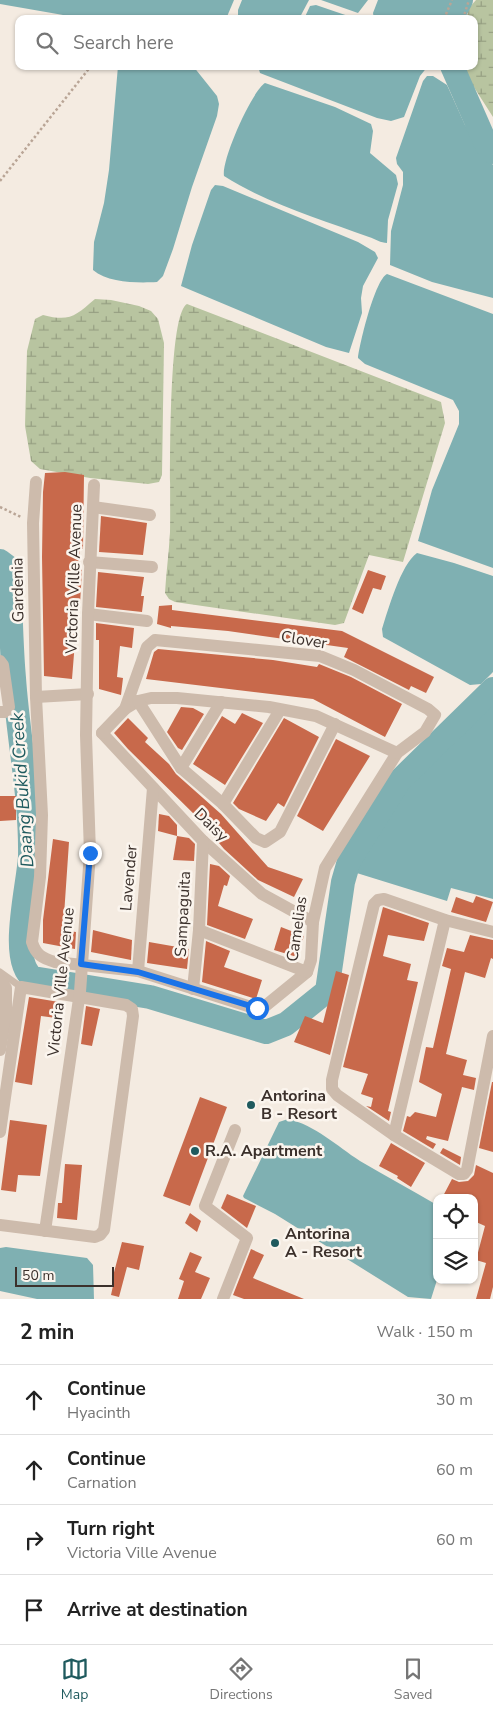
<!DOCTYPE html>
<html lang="en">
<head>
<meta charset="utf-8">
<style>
	:root { --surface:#fff; --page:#f2f2f2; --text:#222; --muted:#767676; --line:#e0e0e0; --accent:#1f5a5e }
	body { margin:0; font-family:"Nunito Sans",sans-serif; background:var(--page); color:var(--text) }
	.controls { position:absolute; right:15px; bottom:15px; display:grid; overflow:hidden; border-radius:10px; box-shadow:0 1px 4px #0004 }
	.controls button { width:45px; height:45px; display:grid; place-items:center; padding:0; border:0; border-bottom:1px solid var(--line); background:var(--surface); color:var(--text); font:25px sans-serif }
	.scale { position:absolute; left:15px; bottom:12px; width:99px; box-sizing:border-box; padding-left:5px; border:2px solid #3b302b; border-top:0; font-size:14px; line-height:18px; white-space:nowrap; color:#3b302b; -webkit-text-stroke:4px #fbf5ee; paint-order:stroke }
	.stop { position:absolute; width:15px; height:15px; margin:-11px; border:4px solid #1a73e8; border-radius:50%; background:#fff }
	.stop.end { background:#1a73e8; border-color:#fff; box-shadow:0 1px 5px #0008 }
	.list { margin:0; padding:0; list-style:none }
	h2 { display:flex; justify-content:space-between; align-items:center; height:65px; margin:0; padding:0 20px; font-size:21px }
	h2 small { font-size:16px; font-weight:400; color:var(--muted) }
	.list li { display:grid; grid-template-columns:32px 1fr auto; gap:15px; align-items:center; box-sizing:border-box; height:70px; padding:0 20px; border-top:1px solid var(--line) }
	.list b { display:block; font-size:19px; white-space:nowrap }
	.list p { margin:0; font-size:16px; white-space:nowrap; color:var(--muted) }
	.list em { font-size:16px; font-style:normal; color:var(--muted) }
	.icon { flex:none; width:28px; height:28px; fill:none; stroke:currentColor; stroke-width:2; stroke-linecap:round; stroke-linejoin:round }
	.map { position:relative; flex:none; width:493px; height:1299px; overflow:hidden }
	.search { position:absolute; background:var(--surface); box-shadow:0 1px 4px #0004; left:15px; right:15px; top:15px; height:55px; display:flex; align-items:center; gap:12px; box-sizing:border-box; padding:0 18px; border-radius:10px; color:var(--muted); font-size:19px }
	.sheet { height:345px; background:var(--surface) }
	nav { display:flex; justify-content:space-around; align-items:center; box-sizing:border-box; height:70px; border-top:1px solid var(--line); background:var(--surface); font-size:14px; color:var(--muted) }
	nav a { display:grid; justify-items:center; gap:2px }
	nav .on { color:var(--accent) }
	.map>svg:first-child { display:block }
</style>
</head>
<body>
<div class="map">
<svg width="493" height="1299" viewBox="0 0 493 1299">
	<defs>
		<pattern id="wetland-marsh" width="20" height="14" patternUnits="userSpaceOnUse" patternTransform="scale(1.25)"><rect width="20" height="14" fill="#b8c4a0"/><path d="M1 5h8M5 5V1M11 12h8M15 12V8" fill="none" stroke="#97a083"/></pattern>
	</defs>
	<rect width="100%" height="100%" fill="#f4ebe1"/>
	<!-- wetland -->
	<g fill="url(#wetland-marsh)">
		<polygon points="476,0 493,0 493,117 470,81 464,66 474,66 474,19 466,19 469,8"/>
		<path d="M95,299L111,300L139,306L151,311L158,319L164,343L162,475L159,482L148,484L90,478L40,469L31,461L25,426L27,351L35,319L43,315C70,322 75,316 95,299Z"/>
		<path d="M187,304L441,402L445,423L403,562L369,555L344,623L335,625L175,602L169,599L165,593C166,573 169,553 170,532C171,500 166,316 187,304Z"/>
	</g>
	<!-- water -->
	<g fill="#7fb0b2">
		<polygon points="0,0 234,0 226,19 86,19 0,4"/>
		<polygon points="242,0 309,0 299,19 238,19 238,10"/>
		<polygon points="321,0 368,0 358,13"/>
		<polygon points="378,0 449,0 439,19 374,19 373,13"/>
		<polygon points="316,5 357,19 304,19 310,6"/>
		<path d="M118,66H193L217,96L219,104L217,116L192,187L173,249L163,276L157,282C138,283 108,283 93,270L94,242L104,203L109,170Z"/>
		<polygon points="258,66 428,66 420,76 404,117 391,121 377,118 265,75 260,73"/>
		<polygon points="427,76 433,76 447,85 465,125 493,165 493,298 432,282 390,265 391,231 403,185 403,172 397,164 396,158 423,81"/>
		<path d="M265,83L335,107L371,124L373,131L370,153L396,175L398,184L388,220L387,243C381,243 375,239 369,237C321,219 268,204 224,176C221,160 252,91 265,83Z"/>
		<polygon points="215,185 223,186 358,242 375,252 378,258 363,286 361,298 362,313 349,353 326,347 181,286 192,245 211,190"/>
		<path d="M387,274L493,314V568L418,541L432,490L459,424V411L453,400L365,364L358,358C360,342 375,280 387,274Z"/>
		<path d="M417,553L454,563L493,576V672L481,684L470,685L383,637L382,629C388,610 401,564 417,553Z"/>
		<polygon points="493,701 493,899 451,888 447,901 347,870 416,765 483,713"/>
		<path d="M288,1119C315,1125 337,1146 360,1161C385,1176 412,1190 437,1205V1280L431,1299L408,1297L275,1214L244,1198L243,1196L279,1122Z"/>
		<polygon points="6,1247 87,1258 93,1265 94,1299 37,1299 0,1291 0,1248"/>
	</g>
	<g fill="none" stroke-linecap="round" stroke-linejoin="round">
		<!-- river -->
		<g stroke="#7fb0b2" stroke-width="24">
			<polyline points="451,19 461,0"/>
			<polyline points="452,66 487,146 493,152"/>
			<path d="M0,561L8,567L9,579C11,612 11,645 14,678C18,737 31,797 30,856C29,884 8,961 33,978L150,997L266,1032L286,1024L327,991L343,882L349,861L399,781L493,689"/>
		</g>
	</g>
	<!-- building -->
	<g fill="#c8694b">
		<polygon points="65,472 84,475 83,549 80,549 79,569 82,570 80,604 78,604 72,679 44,676 42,557 43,492 45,473"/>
		<polygon points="101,516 147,523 143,555 99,552"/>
		<polygon points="368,570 386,576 381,590 373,588 363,614 352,609"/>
		<polygon points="98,572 144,577 141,596 144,596 142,612 96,607"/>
		<polygon points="172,605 172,610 342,631 434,677 426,693 411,686 409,690 344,657 348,648 228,631 171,626 171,628 157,624 159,606"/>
		<polygon points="96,623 134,628 132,648 120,646 117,677 123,678 121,695 99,689 99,640 96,640"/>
		<polygon points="158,649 273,660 317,667 319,664 351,677 402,704 385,737 313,699 146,679 154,652"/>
		<polygon points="181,707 193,708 204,714 182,750 178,748 167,732"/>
		<polygon points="242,713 263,723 225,785 193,764 222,716 235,724"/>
		<polygon points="128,718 148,738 145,742 169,764 176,774 221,814 268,867 303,879 294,897 258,880 224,849 199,819 128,749 114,733"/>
		<polygon points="284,718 319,737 284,807 278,803 266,821 239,809 233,803"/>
		<polygon points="336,739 370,756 323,831 297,816"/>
		<polygon points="0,796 16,796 16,820 0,821"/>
		<polygon points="159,814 169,816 177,825 177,836 158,831"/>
		<polygon points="177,836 189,838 195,844 194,861 173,860"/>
		<polygon points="53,839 69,842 63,930 76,932 75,949 43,943 43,920"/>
		<polygon points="210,864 219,866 230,876 227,886 224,885 218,906 253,919 245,939 207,925"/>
		<polygon points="476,896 493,902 486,922 451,912 456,897 473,903"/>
		<polygon points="383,907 429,923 424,941 388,935 383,956 411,964 407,980 418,982 388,1111 391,1112 389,1121 366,1106 371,1107 373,1098 361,1094 368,1074 343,1067"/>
		<polygon points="281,927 304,936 297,957 274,950"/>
		<polygon points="93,930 132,940 131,960 91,952"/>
		<polygon points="470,935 493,940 493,959 491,958 485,978 465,972 446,1054 467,1060 463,1075 476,1078 474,1090 462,1087 448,1141 427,1136 426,1139 436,1144 433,1149 403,1131 407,1116 410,1117 415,1112 436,1117 442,1094 419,1082 426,1047 433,1048 451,969 442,966 447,948 464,952"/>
		<polygon points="206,941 230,951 224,967 262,980 256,999 202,982"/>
		<polygon points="149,942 189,949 187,969 147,963"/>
		<polygon points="336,971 349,975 330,1055 294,1042 305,1016 323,1023"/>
		<polygon points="29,997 59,1002 56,1018 41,1016 32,1085 15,1082"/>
		<polygon points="86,1006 100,1009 92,1046 81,1044"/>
		<polygon points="492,1082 493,1082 493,1152 479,1148"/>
		<polygon points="200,1097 227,1107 190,1206 163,1196"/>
		<polygon points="10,1120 47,1125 40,1176 18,1175 16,1192 1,1190"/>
		<polygon points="391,1143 425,1163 411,1187 397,1178 398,1176 379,1166"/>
		<polygon points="443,1148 461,1157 460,1165 440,1153"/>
		<polygon points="65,1164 82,1165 77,1220 57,1218 58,1203 62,1203"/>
		<polygon points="476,1165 493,1173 493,1287 490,1299 476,1299 486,1263 476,1260 485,1226 474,1221 474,1198 442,1198 452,1179 459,1182 468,1181 474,1175"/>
		<polygon points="227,1194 256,1206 247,1228 221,1208"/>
		<polygon points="190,1213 201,1221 197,1232 185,1223"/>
		<polygon points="122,1242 144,1246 139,1270 127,1267 119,1297 111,1295 114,1281 112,1280"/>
		<polygon points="251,1249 264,1255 253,1278 304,1299 244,1299 233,1295"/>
		<polygon points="190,1252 202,1257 195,1272 210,1278 201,1299 178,1299 184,1281 179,1279"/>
	</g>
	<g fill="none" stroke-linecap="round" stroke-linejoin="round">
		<!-- path -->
		<g stroke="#b9a596" stroke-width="2.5" stroke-dasharray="2.5 2.5" stroke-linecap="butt">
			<polyline points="444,19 452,0"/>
			<polyline points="463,19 469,0"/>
			<polyline points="0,181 91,66"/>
			<polyline points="0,507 21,517"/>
		</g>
		<!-- service -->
		<polyline stroke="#cdbbac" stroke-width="7" points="0,972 21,987"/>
		<!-- minor -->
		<g stroke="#cdbbac" stroke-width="12">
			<path d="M36,482L33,523L36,697L42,815L40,877L32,942C36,955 42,958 55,962L138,971L251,1007H264L307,972L311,960L313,922L325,868L397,753"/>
			<polyline points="93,507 150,515"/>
			<polyline points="89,562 152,567"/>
			<polyline points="88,614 147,621"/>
			<polygon points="155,640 320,656 354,670 428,709 435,715 425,732 397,753 316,716 269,707 177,698 151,698 138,701 125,709 147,647"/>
			<polyline points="0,661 3,665 9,707 6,712 0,712"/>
			<polyline points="36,697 88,694"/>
			<polyline points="138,701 181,768 223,804 256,838 265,842 280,832 335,724"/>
			<polyline points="102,733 203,841 262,894 313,922"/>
			<polyline points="102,733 125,709"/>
			<polyline points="181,768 221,702"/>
			<polyline points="223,804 280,710"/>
			<polyline points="199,930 307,972"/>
			<polyline points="493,932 445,920 384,899 378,900 374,904 332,1080 332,1089 337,1095 394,1135 459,1174 464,1174 467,1170 493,1036"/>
			<polyline points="138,971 153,788"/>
			<polyline points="0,981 6,988 6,1015 0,1050"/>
			<polyline points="193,989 199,930 203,841"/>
			<polyline points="0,1132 21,987 126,1005 132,1009 133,1016 104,1230 100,1235 95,1237 0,1225"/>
			<polyline points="394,1135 445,920"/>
			<polyline points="45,1231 80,992 90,853 86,735 88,614 94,485"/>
			<polyline points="223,1299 247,1238 205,1206 235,1130"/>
		</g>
	</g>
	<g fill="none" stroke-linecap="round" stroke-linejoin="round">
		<!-- route -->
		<polyline stroke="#1a73e8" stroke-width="6" points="90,853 81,964 138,972 257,1008"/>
	</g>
	<!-- markers -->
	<g fill="#1f5a5e" stroke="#fbf5ee" stroke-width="2">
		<circle cx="251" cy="1105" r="5"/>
		<circle cx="195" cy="1151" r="5"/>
		<circle cx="275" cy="1243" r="5"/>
	</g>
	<g text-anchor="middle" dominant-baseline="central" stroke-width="5" stroke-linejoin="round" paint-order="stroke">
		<!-- street labels -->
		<g font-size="16" fill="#3b302b" stroke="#fbf5ee">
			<text transform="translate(74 579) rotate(-88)">Victoria Ville Avenue</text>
			<text transform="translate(18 590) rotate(-91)">Gardenia</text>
			<text transform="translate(304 640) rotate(9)">Clover</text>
			<text transform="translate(211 825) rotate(44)">Daisy</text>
			<text transform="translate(129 878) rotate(-85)">Lavender</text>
			<text transform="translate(183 914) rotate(-87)">Sampaguita</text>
			<text transform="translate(297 929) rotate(-82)">Camelias</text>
			<text transform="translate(61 982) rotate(-84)">Victoria Ville Avenue</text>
		</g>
		<!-- poi labels -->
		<g font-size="16" font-weight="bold" fill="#3b302b" stroke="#fbf5ee" text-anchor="start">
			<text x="261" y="1096">Antorina<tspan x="261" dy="18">B - Resort</tspan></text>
			<text x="205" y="1151">R.A. Apartment</text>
			<text x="285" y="1234">Antorina<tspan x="285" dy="18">A - Resort</tspan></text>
		</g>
		<!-- water labels -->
		<g font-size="18" font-style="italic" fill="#1f5a5e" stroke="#fbf5ee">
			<text transform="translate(22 790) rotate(-94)">Daang Bukid Creek</text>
		</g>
	</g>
</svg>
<div class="controls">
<button><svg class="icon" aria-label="locate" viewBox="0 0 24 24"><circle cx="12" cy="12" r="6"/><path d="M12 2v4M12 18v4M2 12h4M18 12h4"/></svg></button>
<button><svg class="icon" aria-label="layers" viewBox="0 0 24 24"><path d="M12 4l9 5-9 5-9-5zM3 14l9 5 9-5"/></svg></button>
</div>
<div class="scale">50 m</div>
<div class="stop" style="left:257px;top:1008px"></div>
<div class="stop end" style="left:90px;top:853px"></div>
<div class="search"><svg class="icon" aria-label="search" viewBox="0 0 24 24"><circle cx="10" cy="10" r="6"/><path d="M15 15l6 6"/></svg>Search here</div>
</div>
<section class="sheet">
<h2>2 min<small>Walk · 150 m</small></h2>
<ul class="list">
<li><svg class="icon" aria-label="ahead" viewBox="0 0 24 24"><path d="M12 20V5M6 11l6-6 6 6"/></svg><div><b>Continue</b><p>Hyacinth</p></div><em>30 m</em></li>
<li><svg class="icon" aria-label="ahead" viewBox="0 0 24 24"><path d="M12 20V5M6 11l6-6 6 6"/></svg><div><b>Continue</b><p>Carnation</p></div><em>60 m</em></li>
<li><svg class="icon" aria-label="right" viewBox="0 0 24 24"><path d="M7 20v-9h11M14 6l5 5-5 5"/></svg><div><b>Turn right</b><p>Victoria Ville Avenue</p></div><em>60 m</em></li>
<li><svg class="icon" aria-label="arrive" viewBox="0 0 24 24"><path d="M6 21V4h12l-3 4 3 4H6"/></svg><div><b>Arrive at destination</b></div></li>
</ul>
</section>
<nav>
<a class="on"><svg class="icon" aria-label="map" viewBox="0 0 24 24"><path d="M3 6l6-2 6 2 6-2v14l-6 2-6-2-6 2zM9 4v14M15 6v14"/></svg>Map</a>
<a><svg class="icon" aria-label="directions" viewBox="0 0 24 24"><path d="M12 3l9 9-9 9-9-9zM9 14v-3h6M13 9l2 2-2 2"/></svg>Directions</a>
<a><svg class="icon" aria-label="saved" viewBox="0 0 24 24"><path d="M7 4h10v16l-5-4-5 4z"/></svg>Saved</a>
</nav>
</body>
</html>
